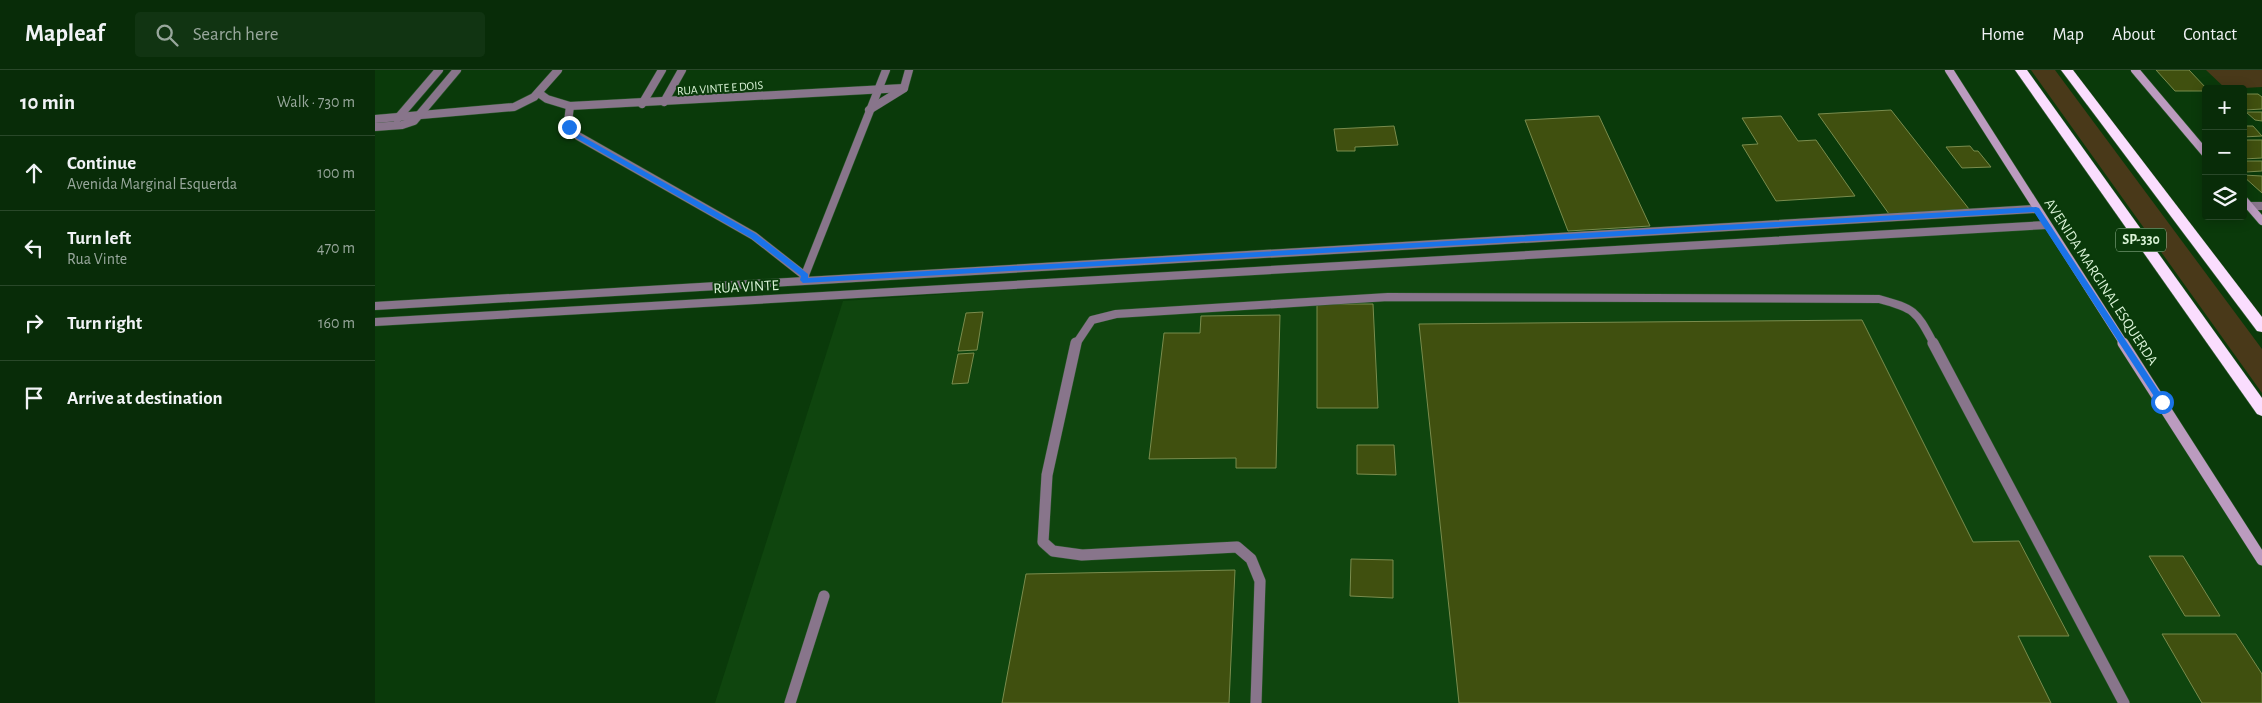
<!DOCTYPE html>
<html lang="en">
<head>
<meta charset="utf-8">
<style>
	:root { --surface:#082c08; --page:#113412; --text:#f1f3f6; --muted:#98a79c; --line:#294829 }
	body { margin:0; font-family:"Alegreya Sans",sans-serif; background:var(--page); color:var(--text) }
	.controls { position:absolute; right:15px; top:15px; display:grid; overflow:hidden; border-radius:5px; box-shadow:0 2px 12px #0003 }
	.controls button { width:45px; height:45px; display:grid; place-items:center; padding:0; border:0; border-bottom:1px solid var(--line); background:var(--surface); color:var(--text); font:25px sans-serif }
	.stop { position:absolute; width:15px; height:15px; margin:-11px; border:4px solid #1a73e8; border-radius:50%; background:#fff }
	.stop.end { background:#1a73e8; border-color:#fff; box-shadow:0 1px 5px #0008 }
	.list { margin:0; padding:0; list-style:none }
	h2 { display:flex; justify-content:space-between; align-items:center; height:65px; margin:0; padding:0 20px; font-size:21px }
	h2 small { font-size:16px; font-weight:400; color:var(--muted) }
	.list li { display:grid; grid-template-columns:32px 1fr auto; gap:15px; align-items:center; box-sizing:border-box; height:75px; padding:0 20px; border-top:1px solid var(--line) }
	.list b { display:block; font-size:19px; white-space:nowrap }
	.list p { margin:0; font-size:16px; white-space:nowrap; color:var(--muted) }
	.list em { font-size:16px; font-style:normal; color:var(--muted) }
	.icon { flex:none; width:28px; height:28px; fill:none; stroke:currentColor; stroke-width:2; stroke-linecap:round; stroke-linejoin:round }
	.map { position:relative; flex:none; width:1887px; height:633px; overflow:hidden }
	header { display:flex; align-items:center; gap:30px; box-sizing:border-box; height:70px; padding:0 25px; background:var(--surface); border-bottom:1px solid var(--line) }
	header strong { font-size:24px }
	nav { display:flex; gap:28px; margin-inline-start:auto; font-size:18px }
	.search { width:350px; height:45px; background:var(--page); display:flex; align-items:center; gap:12px; box-sizing:border-box; padding:0 18px; border-radius:5px; color:var(--muted); font-size:19px }
	main { display:flex }
	aside { flex:1; background:var(--surface) }
	.map>svg:first-child { display:block }
</style>
</head>
<body>
<header>
<strong>Mapleaf</strong>
<div class="search"><svg class="icon" aria-label="search" viewBox="0 0 24 24"><circle cx="10" cy="10" r="6"/><path d="M15 15l6 6"/></svg>Search here</div>
<nav><a>Home</a><a>Map</a><a>About</a><a>Contact</a></nav>
</header>
<main>
<aside>
<h2>10 min<small>Walk · 730 m</small></h2>
<ul class="list">
<li><svg class="icon" aria-label="ahead" viewBox="0 0 24 24"><path d="M12 20V5M6 11l6-6 6 6"/></svg><div><b>Continue</b><p>Avenida Marginal Esquerda</p></div><em>100 m</em></li>
<li><svg class="icon" aria-label="left" viewBox="0 0 24 24"><path d="M17 20v-9H6M10 6l-5 5 5 5"/></svg><div><b>Turn left</b><p>Rua Vinte</p></div><em>470 m</em></li>
<li><svg class="icon" aria-label="right" viewBox="0 0 24 24"><path d="M7 20v-9h11M14 6l5 5-5 5"/></svg><div><b>Turn right</b></div><em>160 m</em></li>
<li><svg class="icon" aria-label="arrive" viewBox="0 0 24 24"><path d="M6 21V4h12l-3 4 3 4H6"/></svg><div><b>Arrive at destination</b></div></li>
</ul>
</aside>
<div class="map">
<svg width="1887" height="633" viewBox="0 0 1887 633">
	<rect width="100%" height="100%" fill="#0a3a0a"/>
	<!-- built -->
	<polygon fill="#0f450e" points="1670,158 1787,332 1887,490 1887,633 340,633 468,231 977,197"/>
	<!-- green -->
	<g fill="#493919">
		<polygon points="1656,0 1680,0 1887,279 1887,323"/>
		<polygon points="1831,0 1887,0 1887,17 1851,19"/>
	</g>
	<!-- building -->
	<g fill="#40500f" stroke="#798c4d">
		<polygon points="1781,0 1814,0 1832,19 1831,21 1800,21"/>
		<polygon points="1868,24 1883,24 1887,27 1887,39 1870,40"/>
		<polygon points="1516,40 1594,139 1514,144 1443,44"/>
		<polygon points="1871,42 1887,42 1887,51 1880,50"/>
		<polygon points="1224,46 1275,156 1193,161 1150,50"/>
		<polygon points="1406,46 1423,71 1441,70 1480,126 1401,131 1367,75 1383,74 1367,48"/>
		<polygon points="1019,56 1023,75 980,77 980,81 962,81 959,59"/>
		<polygon points="1868,56 1878,56 1887,66 1868,67"/>
		<polygon points="1868,70 1887,70 1887,88 1868,89"/>
		<polygon points="1595,76 1599,81 1603,81 1616,97 1587,98 1571,77"/>
		<polygon points="1868,91 1887,91 1887,101 1871,102 1868,100"/>
		<polygon points="1868,105 1887,106 1887,123 1868,106"/>
		<polygon points="942,234 998,234 1003,338 942,338"/>
		<polygon points="608,242 602,280 583,281 591,243"/>
		<polygon points="905,245 901,398 861,398 861,388 774,389 789,263 825,263 826,246"/>
		<polygon points="1487,250 1598,472 1644,471 1694,566 1643,566 1676,633 1084,633 1044,254"/>
		<polygon points="599,283 593,313 577,314 583,284"/>
		<polygon points="982,375 1019,375 1021,405 982,404"/>
		<polygon points="1774,486 1808,486 1845,546 1810,546"/>
		<polygon points="976,489 1018,490 1018,528 975,526"/>
		<polygon points="860,500 854,633 627,633 651,504"/>
		<polygon points="1787,564 1861,564 1887,604 1887,633 1827,633"/>
	</g>
	<g fill="none" stroke-linecap="round" stroke-linejoin="round">
		<!-- service-far1 casing -->
		<g stroke="#2b582b" stroke-width="9">
			<path id="service-far1" d="M701,274L717,250L741,244L1013,227L1504,229C1541,239 1541,241 1559,274"/>
		</g>
		<!-- service casing -->
		<g stroke="#2b582b" stroke-width="12">
			<g id="service">
				<polyline points="701,273 672,405 668,472 678,481 707,485 862,477 876,489 885,511 881,633"/>
				<polyline points="1558,273 1749,633"/>
				<polyline points="415,633 449,526"/>
			</g>
		</g>
		<!-- minor casing -->
		<g stroke="#2b582b" stroke-width="9">
			<g id="minor">
				<polyline points="529,18 534,0"/>
				<polyline points="165,24 172,29 195,36 529,18"/>
				<polyline points="289,32 307,0"/>
				<polyline points="267,34 287,0"/>
				<polyline points="195,36 193,52 203,66 379,166 430,206"/>
				<polyline points="494,40 528,19"/>
				<polyline points="0,49 139,37 159,27 183,0"/>
				<polyline points="22,49 64,0"/>
				<polyline points="0,57 27,55 39,51 82,0"/>
				<polyline points="1874,136 1887,136"/>
				<polyline points="428,210 511,0"/>
				<polyline points="0,236 1661,139"/>
				<polyline points="0,252 1671,155"/>
			</g>
		</g>
		<!-- secondary-far1 casing -->
		<g stroke="#2b582b" stroke-width="9">
			<g id="secondary-far1">
				<polyline points="1574,0 1749,274"/>
				<polyline points="1760,0 1831,84"/>
				<polyline points="1868,129 1887,151"/>
			</g>
		</g>
		<!-- secondary casing -->
		<g stroke="#2b582b" stroke-width="12">
			<polyline id="secondary" points="1748,273 1887,490"/>
		</g>
		<!-- motorway casing -->
		<g stroke="#2b582b" stroke-width="1">
			<g id="motorway">
				<polygon points="1640,0 1652,0 1887,328 1887,346 1882,344"/>
				<polygon points="1686,0 1698,0 1887,247 1887,262 1882,261"/>
			</g>
		</g>
		<!-- service-far1 -->
		<use href="#service-far1" stroke="#88758b" stroke-width="8"/>
		<!-- service -->
		<use href="#service" stroke="#88758b" stroke-width="11"/>
		<!-- minor -->
		<use href="#minor" stroke="#88758b" stroke-width="8"/>
		<!-- secondary-far1 -->
		<use href="#secondary-far1" stroke="#bb9bbf" stroke-width="8"/>
		<!-- secondary -->
		<use href="#secondary" stroke="#bb9bbf" stroke-width="11"/>
		<!-- motorway -->
		<use href="#motorway" fill="#faddfe" fill-rule="evenodd"/>
	</g>
	<!-- route -->
	<polygon fill="#1a73e8" points="192,56 196,56 205,65 381,164 433,204 433,208 1661,137 1664,138 1791,332 1790,334 1784,334 1659,142 428,213 425,210 426,206 376,168 201,68"/>
	<g text-anchor="middle" dominant-baseline="central" stroke-width="4" stroke-linejoin="round" paint-order="stroke">
		<!-- far-street labels -->
		<g font-size="12" fill="#daf3d7" stroke="#0a3a0a">
			<text transform="translate(345 18) rotate(-4)">RUA VINTE E DOIS</text>
		</g>
		<!-- shield labels -->
		<rect fill="#0a3a0a" stroke="#9cbc9a" stroke-width="1" x="1741" y="158.5" width="50" height="23" rx="4"/>
		<g font-size="14" font-weight="bold" fill="#daf3d7">
			<text x="1766" y="170">SP-330</text>
		</g>
		<!-- street labels -->
		<g font-size="15" fill="#daf3d7" stroke="#0a3a0a">
			<text transform="translate(1726 212) rotate(57)">AVENIDA MARGINAL ESQUERDA</text>
			<text transform="translate(371 217) rotate(-3)">RUA VINTE</text>
		</g>
	</g>
</svg>
<div class="controls">
<button>+</button>
<button>−</button>
<button><svg class="icon" aria-label="layers" viewBox="0 0 24 24"><path d="M12 4l9 5-9 5-9-5zM3 14l9 5 9-5"/></svg></button>
</div>
<div class="stop" style="left:1787px;top:332px"></div>
<div class="stop end" style="left:194px;top:57px"></div>
</div>
</main>
</body>
</html>
